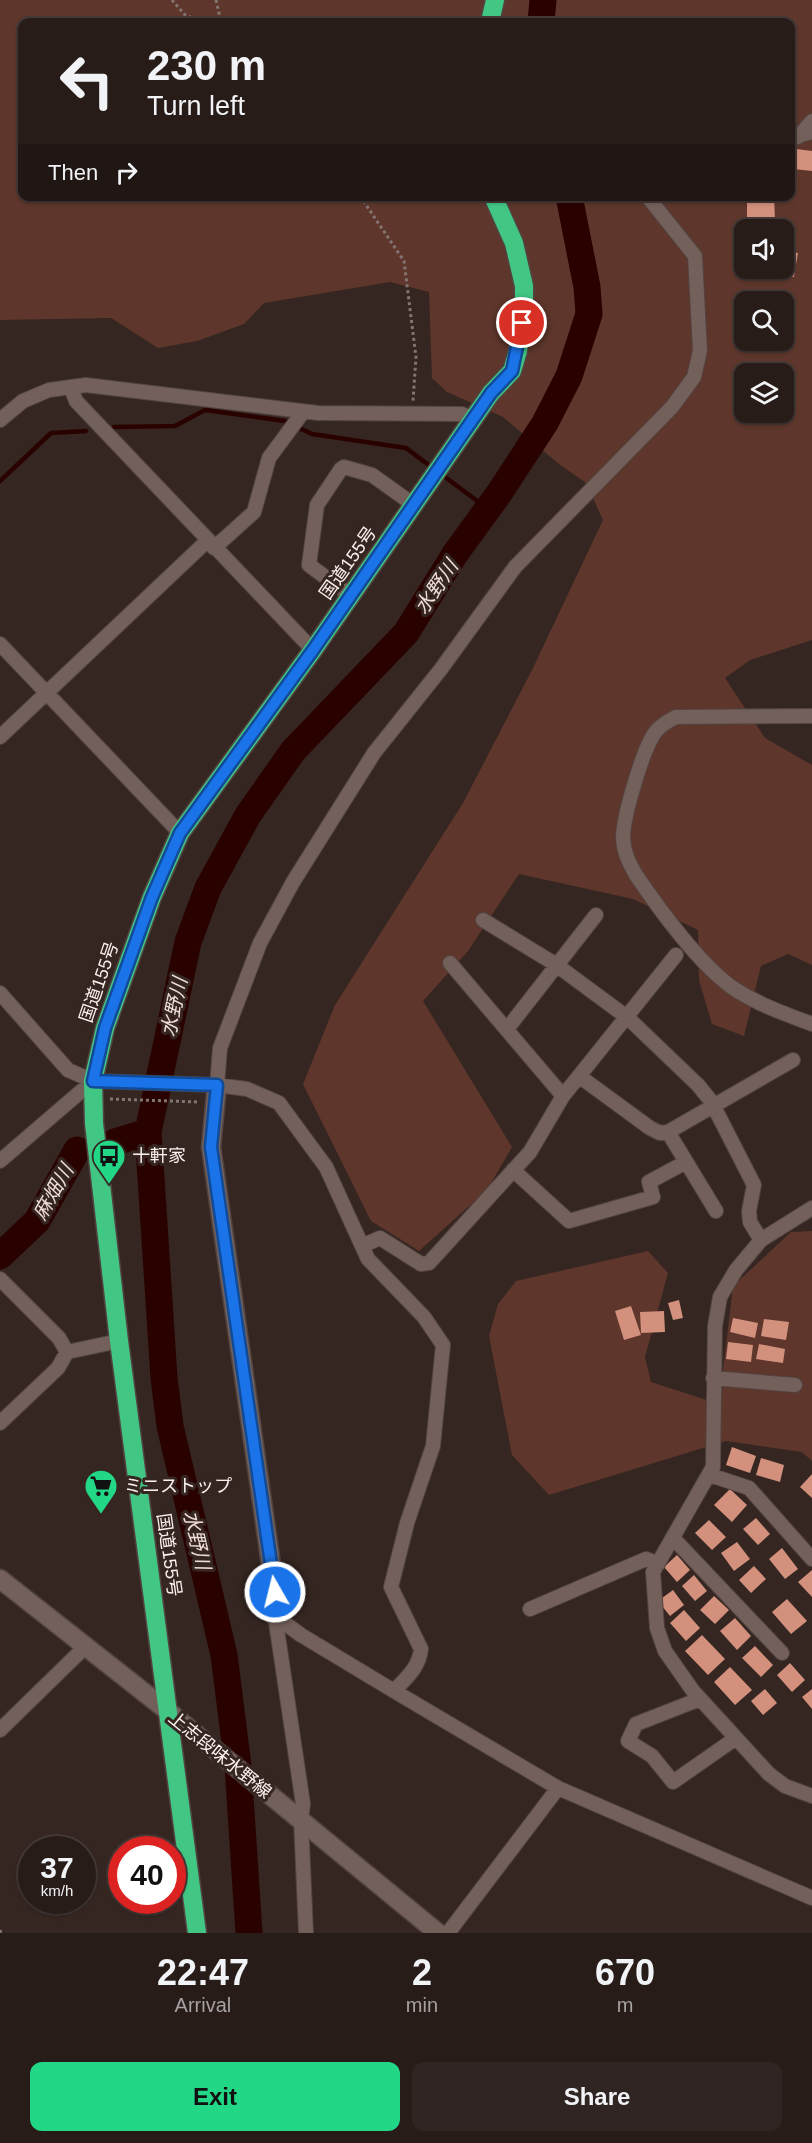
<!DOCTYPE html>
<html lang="en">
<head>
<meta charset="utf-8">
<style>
  :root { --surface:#281c19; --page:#302522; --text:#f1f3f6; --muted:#a5a1a2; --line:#443a38; --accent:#22d887 }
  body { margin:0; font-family:Arial,"Noto Sans JP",sans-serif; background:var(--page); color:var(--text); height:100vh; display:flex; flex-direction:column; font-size:22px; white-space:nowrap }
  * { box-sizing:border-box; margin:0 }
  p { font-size:20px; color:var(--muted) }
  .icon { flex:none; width:33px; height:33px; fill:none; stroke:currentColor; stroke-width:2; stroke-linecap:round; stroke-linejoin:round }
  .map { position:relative; height:1933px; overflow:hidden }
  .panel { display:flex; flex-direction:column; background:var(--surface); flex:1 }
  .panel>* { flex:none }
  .hud { position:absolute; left:18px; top:18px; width:777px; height:183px; border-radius:12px; box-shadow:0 2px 4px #0004,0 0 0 2px var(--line); background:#281c19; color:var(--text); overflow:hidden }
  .tools { position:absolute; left:734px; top:219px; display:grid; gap:12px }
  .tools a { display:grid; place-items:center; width:60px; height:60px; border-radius:12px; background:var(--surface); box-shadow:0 2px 4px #0004,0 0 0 2px var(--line); font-size:30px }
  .speed { position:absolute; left:18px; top:1836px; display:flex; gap:12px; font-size:30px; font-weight:700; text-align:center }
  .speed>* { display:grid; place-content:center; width:78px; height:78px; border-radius:50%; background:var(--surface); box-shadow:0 2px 4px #0004,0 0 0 2px var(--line); line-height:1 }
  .speed small { font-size:15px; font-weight:400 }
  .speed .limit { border:9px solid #d22; background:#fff; color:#111 }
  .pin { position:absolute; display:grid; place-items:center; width:51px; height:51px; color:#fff; margin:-26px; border:3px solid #fff; border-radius:50%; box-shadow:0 2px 6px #0007 }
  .me { position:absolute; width:66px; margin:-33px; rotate:352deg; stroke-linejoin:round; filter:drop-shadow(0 0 4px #0008) }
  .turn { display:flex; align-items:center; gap:21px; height:126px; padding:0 30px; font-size:27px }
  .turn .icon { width:78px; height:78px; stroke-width:2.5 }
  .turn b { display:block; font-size:42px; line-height:51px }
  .then { display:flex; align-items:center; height:57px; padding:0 30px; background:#0003; gap:12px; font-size:22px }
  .eta { display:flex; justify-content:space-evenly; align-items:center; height:102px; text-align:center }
  .eta b { font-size:36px; font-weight:700; line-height:42px }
  .button { display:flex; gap:12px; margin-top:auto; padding:12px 30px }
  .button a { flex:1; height:69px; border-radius:12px; background:var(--accent); color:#111; font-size:24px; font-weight:700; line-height:69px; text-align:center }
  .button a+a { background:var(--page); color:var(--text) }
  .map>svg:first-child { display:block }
  .green { fill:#5e362b; fill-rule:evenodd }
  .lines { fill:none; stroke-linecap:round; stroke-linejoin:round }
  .stream { stroke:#290200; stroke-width:4.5 }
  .river { stroke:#290200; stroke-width:27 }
  .building { fill:#d2907d }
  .street-casing { stroke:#524441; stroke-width:16 }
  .secondary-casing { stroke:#524441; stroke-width:21 }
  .highway-casing { stroke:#524441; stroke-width:21 }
  .path { stroke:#837571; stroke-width:3; stroke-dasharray:3 3; stroke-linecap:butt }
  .street { stroke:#73605b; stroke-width:14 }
  .secondary { stroke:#73605b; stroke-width:18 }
  .highway { stroke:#41c783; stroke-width:18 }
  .route-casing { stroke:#114b97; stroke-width:15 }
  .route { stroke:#1a73e8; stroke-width:10 }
  .labels { text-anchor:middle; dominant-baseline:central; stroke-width:6; stroke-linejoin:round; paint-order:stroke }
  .street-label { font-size:18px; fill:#fcf1ed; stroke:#352621 }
  .poi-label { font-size:18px; fill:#fcf1ed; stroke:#352621; text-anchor:start }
  .water-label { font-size:20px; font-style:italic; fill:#f1ddd8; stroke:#352621 }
</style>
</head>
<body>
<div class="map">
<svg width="812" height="1933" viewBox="0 0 812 1933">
  <rect width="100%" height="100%" fill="#352621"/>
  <!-- green -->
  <path class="green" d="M0 0H812V640L750 660 725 678 765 738 812 765V965L788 954 761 966 744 1036 712 1024 699 980 698 930 633 899 519 874 468 951 423 1001 512 1147 487 1190 419 1251 371 1221 303 1084 335 1005 463 803 532 670 603 520 586 483 559 464 503 417 447 392 432 378 429 292 390 282 264 303 244 324 197 341 158 348 111 318 0 320ZM22 22H790V196H22ZM744 230H783V268H744ZM744 302H783V340H744ZM744 374H783V412H744Z
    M812 1231V1461L802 1452 726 1441 549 1495 512 1455 489 1336 498 1304 516 1281 648 1251 668 1273 645 1357 651 1382 719 1404 733 1286 791 1232Z"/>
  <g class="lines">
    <!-- stream -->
    <path class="stream" d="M114 427 175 426 205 410 285 421 312 434 406 448 434 469
      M441 474 488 509
      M0 481 51 433 86 431"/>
    <!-- river -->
    <path class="river" d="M541 22 543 0
      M115 1142 148 1132
      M0 1256 37 1221 77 1150
      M249 1933 238 1766 224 1655 170 1426 164 1378 148 1132 188 942 208 888 248 815 293 751 406 633 455 554 500 492 545 423 569 376 589 314 587 287 569 196"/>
  </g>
  <!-- building -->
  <path class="building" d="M796 149 812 151V171L793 169Z
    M747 196H774L775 220H747Z
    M783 251 798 253 794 277 762 271V268H783Z
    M679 1300 683 1318 673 1320 668 1303Z
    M631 1306 641 1335 624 1340 615 1311Z
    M664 1311 665 1332 641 1333 640 1312Z
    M733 1318 758 1323 755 1338 730 1332Z
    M764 1319 789 1322 786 1340 761 1336Z
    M728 1342 753 1345 751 1362 726 1359Z
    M759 1344 785 1349 783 1363 756 1359Z
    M732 1447 756 1456 750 1473 726 1465Z
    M761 1458 784 1465 780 1482 756 1475Z
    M812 1474V1498L800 1487Z
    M730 1489 747 1505 732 1522 714 1505Z
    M756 1518 770 1534 758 1545 743 1529Z
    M709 1520 726 1537 712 1550 695 1533Z
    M737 1542 750 1559 734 1571 721 1553Z
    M782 1548 798 1569 785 1579 769 1559Z
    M677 1555 690 1570 677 1582 664 1567Z
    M754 1566 766 1579 751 1593 739 1580Z
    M812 1570V1597L798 1582Z
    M694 1575 707 1591 695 1601 682 1586Z
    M673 1590 684 1605 670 1616 658 1601Z
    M714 1596 729 1610 715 1624 700 1610Z
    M787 1599 807 1621 791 1634 772 1612Z
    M684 1610 700 1628 686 1641 670 1623Z
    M735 1618 751 1636 737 1650 720 1631Z
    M702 1635 725 1659 708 1675 685 1651Z
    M755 1646 773 1665 761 1677 742 1658Z
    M790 1663 805 1680 792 1692 777 1675Z
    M730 1667 752 1690 735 1705 714 1682Z
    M765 1689 777 1703 763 1715 751 1701Z
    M812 1689V1709L802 1697Z"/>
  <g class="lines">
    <!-- street casing -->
    <g class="street-casing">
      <path id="street" d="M798 137 812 121
        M790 138 812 132
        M71 388 76 401 313 650
        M0 420 23 401 49 390 86 385 318 413 462 414 474 420
        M214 548 254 512 269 458 303 412
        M351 596 309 565 317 505 341 469 344 467 372 475 414 505
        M0 644 180 833
        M812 716 676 717C668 721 658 727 654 734 642 752 624 815 623 836 623 851 629 863 636 875 659 909 702 968 736 990 760 1005 785 1014 812 1024
        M0 737 207 541
        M483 920 555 964 628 1018 698 1085 711 1101 754 1185 749 1211 750 1222 761 1240
        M450 963 563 1096
        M0 993 68 1070 93 1081 217 1085 247 1089 279 1103 326 1167 368 1259 424 1317 443 1345 433 1446 407 1523 391 1587 421 1649C419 1668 406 1678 394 1691
        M507 1029 596 915
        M579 1076 650 1128 660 1133 668 1132 793 1060
        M217 1085 220 1048 260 943 293 882 374 753 441 669 515 567 672 407 694 377 700 351 695 256 647 196
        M668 1132 716 1211
        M0 1161 93 1081
        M513 1170 569 1221 653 1197 649 1182 686 1162
        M812 1208 761 1240 736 1270 720 1297 715 1326 713 1467 653 1572 657 1628 665 1651 693 1691 769 1774 785 1786 812 1796
        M364 1245 380 1238 421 1264 429 1263 530 1152 563 1096 676 955
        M0 1279 59 1338 67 1352
        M713 1378 795 1385
        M0 1423 58 1368 67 1352 119 1341
        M710 1475 749 1488 812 1559
        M673 1538 782 1653
        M530 1609 646 1559 658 1564
        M275 1616 301 1635 394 1691 558 1788 812 1898
        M275 1616 303 1804 301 1820 306 1933
        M700 1699 636 1724 628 1741 652 1756 673 1782 736 1738
        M0 1730 84 1648
        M448 1933 558 1788"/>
    </g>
    <!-- secondary casing -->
    <g class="secondary-casing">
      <path id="secondary" d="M217 1085 211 1147 275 1592V1616
        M0 1579 169 1712 438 1933"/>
    </g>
    <!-- highway casing -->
    <g class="highway-casing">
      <path id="highway" d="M490 22 495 0
        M197 1933 119 1341 94 1123 93 1081 105 1028 152 897 180 833 313 650 491 393 512 371 518 351 524 303V286L514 243 493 196"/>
    </g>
    <!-- path -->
    <path class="path" d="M172 0 185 15 203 22
      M216 0 221 22
      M360 196 404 261 416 357 413 401
      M110 1099 199 1102
      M0 1930 1 1933"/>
    <!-- street -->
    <use href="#street" class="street"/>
    <!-- secondary -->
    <use href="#secondary" class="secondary"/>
    <!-- highway -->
    <use href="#highway" class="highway"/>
  </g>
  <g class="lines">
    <!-- route casing -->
    <g class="route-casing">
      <path id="route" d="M275 1592 211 1147 217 1085 93 1081 105 1028 152 897 180 833 313 650 491 393 512 371 522 323"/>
    </g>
    <!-- route -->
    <use href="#route" class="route"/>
  </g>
  <!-- icons -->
  <defs>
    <g id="bus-pin" transform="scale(1.725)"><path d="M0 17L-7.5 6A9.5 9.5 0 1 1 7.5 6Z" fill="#22d887" stroke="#352621"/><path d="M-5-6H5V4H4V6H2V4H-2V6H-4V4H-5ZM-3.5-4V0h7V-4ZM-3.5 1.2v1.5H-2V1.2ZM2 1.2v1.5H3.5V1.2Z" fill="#111"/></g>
    <g id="supermarket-pin" transform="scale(1.725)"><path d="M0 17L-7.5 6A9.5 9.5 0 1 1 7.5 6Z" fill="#22d887" stroke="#352621"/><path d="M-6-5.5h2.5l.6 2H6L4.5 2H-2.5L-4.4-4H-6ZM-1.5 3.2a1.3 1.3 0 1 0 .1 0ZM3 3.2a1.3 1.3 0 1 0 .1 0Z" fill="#111"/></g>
  </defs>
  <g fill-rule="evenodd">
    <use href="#bus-pin" x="109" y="1156"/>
    <use href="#supermarket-pin" x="101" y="1486"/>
  </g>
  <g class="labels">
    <!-- street labels -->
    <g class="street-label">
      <text transform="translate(348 563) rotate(-55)">国道155号</text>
      <text transform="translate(99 982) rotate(-71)">国道155号</text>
      <text transform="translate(169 1555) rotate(82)">国道155号</text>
      <text transform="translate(220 1755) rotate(39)">上志段味水野線</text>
    </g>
    <!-- poi labels -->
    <g class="poi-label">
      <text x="132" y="1156">十軒家</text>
      <text x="124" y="1486">ミニストップ</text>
    </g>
    <!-- water labels -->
    <g class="water-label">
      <text transform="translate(436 587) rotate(-56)">水野川</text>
      <text transform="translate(174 1007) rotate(-78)">水野川</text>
      <text transform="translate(53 1192) rotate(-60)">麻畑川</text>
      <text transform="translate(197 1540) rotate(77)">水野川</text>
    </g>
  </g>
</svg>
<div class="tools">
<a><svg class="icon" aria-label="sound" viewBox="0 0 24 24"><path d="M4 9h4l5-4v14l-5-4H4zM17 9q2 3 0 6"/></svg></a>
<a><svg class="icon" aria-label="search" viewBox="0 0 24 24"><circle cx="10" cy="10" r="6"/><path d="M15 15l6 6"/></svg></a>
<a><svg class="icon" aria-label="layers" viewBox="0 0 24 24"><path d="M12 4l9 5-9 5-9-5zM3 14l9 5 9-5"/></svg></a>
</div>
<div class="speed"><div>37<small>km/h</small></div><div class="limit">40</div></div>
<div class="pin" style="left:522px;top:323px;background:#d93025"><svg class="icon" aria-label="arrive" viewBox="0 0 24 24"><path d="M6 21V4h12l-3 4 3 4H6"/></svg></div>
<svg class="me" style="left:275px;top:1592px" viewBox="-20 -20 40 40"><circle r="17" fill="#1a73e8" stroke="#fff" stroke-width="3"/><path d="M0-11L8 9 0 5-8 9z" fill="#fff"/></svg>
<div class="hud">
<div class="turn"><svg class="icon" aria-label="left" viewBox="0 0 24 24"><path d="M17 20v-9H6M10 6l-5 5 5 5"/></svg><div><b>230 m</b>Turn left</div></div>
<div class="then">Then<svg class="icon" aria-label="right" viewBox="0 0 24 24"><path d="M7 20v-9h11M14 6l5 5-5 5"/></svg></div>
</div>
</div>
<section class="panel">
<div class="eta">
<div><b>22:47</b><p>Arrival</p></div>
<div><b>2</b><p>min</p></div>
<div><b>670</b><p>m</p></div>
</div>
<div class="button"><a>Exit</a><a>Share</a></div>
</section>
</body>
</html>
